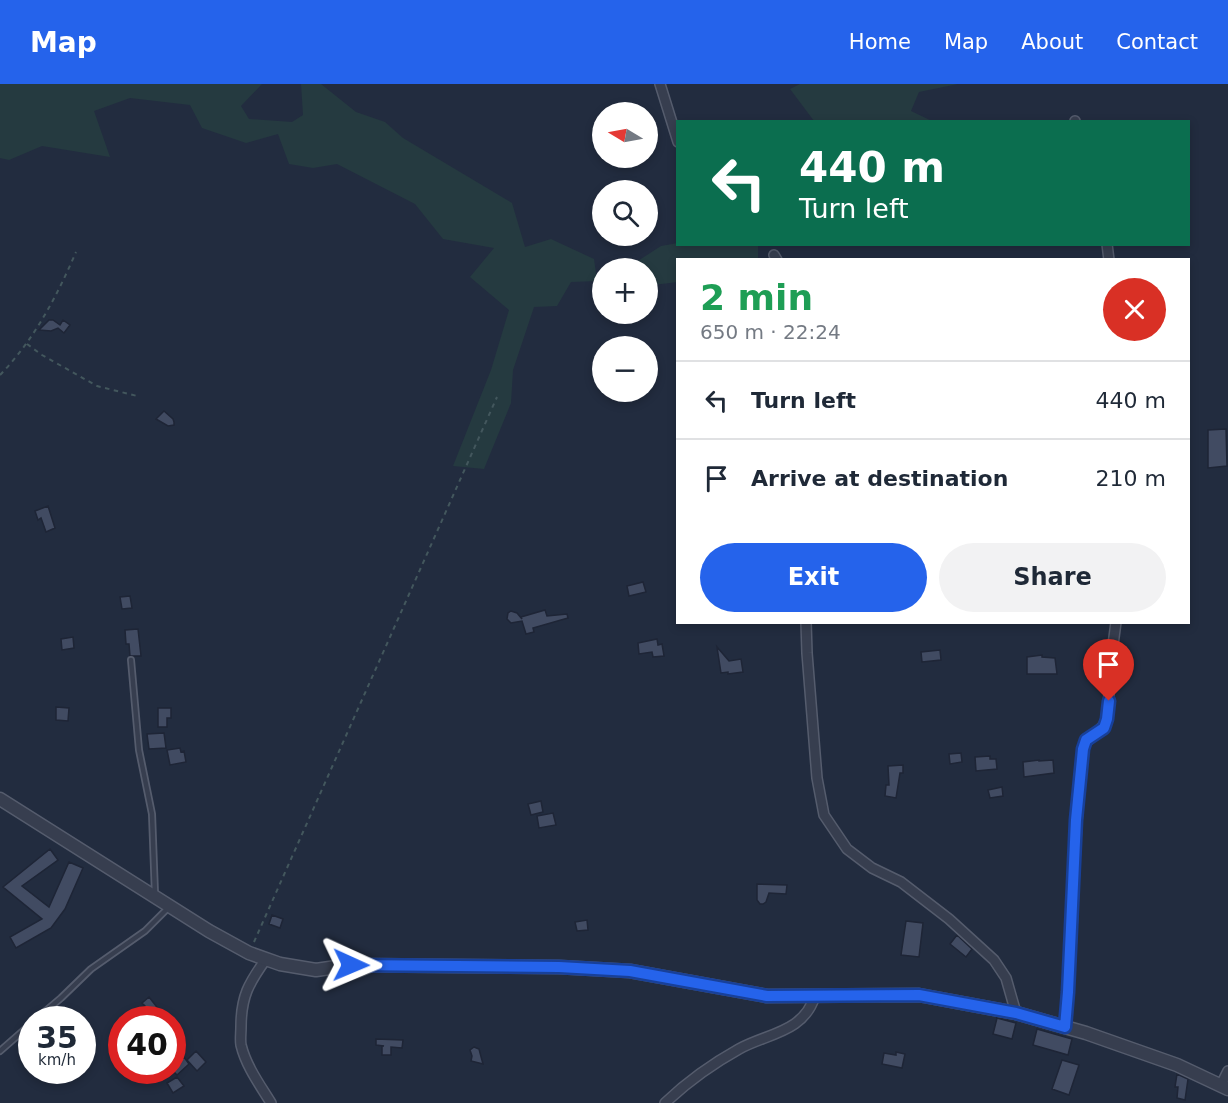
<!DOCTYPE html>
<html lang="en">
<head>
<meta charset="utf-8">
<style>
  :root { --surface:#fff; --page:#f2f2f3; --text:#1f2937; --muted:#747a83; --line:#e0e1e3; --accent:#2563eb }
  body { margin:0; font-family:"DejaVu Sans",sans-serif; background:var(--page); color:var(--text); height:100vh; display:flex; flex-direction:column; font-size:22px; white-space:nowrap }
  * { box-sizing:border-box; margin:0 }
  p { font-size:20px; color:var(--muted) }
  .icon { flex:none; width:33px; height:33px; fill:none; stroke:currentColor; stroke-width:2; stroke-linecap:round; stroke-linejoin:round }
  .map { position:relative; flex:1; overflow:hidden }
  .sheet { position:absolute; left:676px; top:174px; width:514px; height:366px; display:flex; flex-direction:column; background:var(--surface); border-radius:0px; box-shadow:0 3px 9px #0003 }
  .sheet>* { flex:none }
  .banner { position:absolute; left:676px; top:36px; width:514px; height:126px; border-radius:0px; box-shadow:0 3px 9px #0003; background:#0b6e4f; color:#fff; overflow:hidden }
  .needle { width:39px; rotate:280deg }
  .controls { position:absolute; left:592px; top:18px; display:grid; gap:12px }
  .controls a { display:grid; place-items:center; width:66px; height:66px; border-radius:50%; background:var(--surface); box-shadow:0 3px 9px #0003; font-size:30px }
  .speed { position:absolute; left:18px; top:922px; display:flex; gap:12px; font-size:30px; font-weight:700; text-align:center }
  .speed>* { display:grid; place-content:center; width:78px; height:78px; border-radius:50%; background:var(--surface); box-shadow:0 3px 9px #0003; line-height:1 }
  .speed small { font-size:15px; font-weight:400 }
  .speed .limit { border:9px solid #d22; background:#fff; color:#111 }
  .pin { position:absolute; display:grid; place-items:center; width:51px; height:51px; color:#fff; margin:-62px -26px; border-radius:50% 50% 50% 0; rotate:-45deg; box-shadow:0 0 6px #0007 }
  .pin .icon { rotate:45deg }
  .me { position:absolute; width:66px; margin:-33px; rotate:91deg; stroke-linejoin:round; filter:drop-shadow(0 0 4px #0008) }
  .turn { display:flex; align-items:center; gap:21px; height:126px; padding:0 24px; font-size:27px }
  .turn .icon { width:78px; height:78px; stroke-width:2.5 }
  .turn b { display:block; font-size:42px; line-height:51px }
  .round { display:grid; place-items:center; flex:none; width:63px; height:63px; border-radius:32px; background:var(--page) }
  .summary { display:flex; align-items:center; justify-content:space-between; height:102px; padding:0 24px }
  h1 { font-size:36px; font-weight:700; line-height:45px; color:#1e9e55 }
  .action { display:flex; gap:12px; margin-top:auto; padding:12px 24px }
  .action a { flex:1; height:69px; border-radius:36px; background:var(--accent); color:#fff; font-size:24px; font-weight:700; line-height:69px; text-align:center }
  .action a+a { background:var(--page); color:var(--text) }
  ul { padding:0; list-style:none }
  li { display:flex; align-items:center; gap:18px; height:78px; padding:0 24px; border-top:2px solid var(--line) }
  li div { flex:1 }
  li b { display:block; font-size:22px }
  li em { font-style:normal }
  header { display:flex; align-items:center; gap:36px; box-sizing:border-box; height:84px; padding:0 30px; background:var(--accent); color:#fff }
  header strong { font-size:28px }
  nav { display:flex; gap:33px; margin-inline-start:auto; font-size:21px }
  .map>svg:first-child { display:block }
  .green { fill:#253a40 }
  .building { fill:#414b62; stroke:#1e2536; stroke-width:1.5 }
  .lines { fill:none; stroke-linecap:round; stroke-linejoin:round }
  .service-casing { stroke:#555c6d; stroke-width:8 }
  .minor-casing { stroke:#555c6d; stroke-width:12 }
  .tertiary-casing { stroke:#555c6d; stroke-width:15 }
  .path { stroke:#43575d; stroke-width:2; stroke-dasharray:4.5 4.5; stroke-linecap:butt }
  .service { stroke:#373e4f; stroke-width:4.5 }
  .minor { stroke:#373e4f; stroke-width:9 }
  .tertiary { stroke:#373e4f; stroke-width:12 }
  .route-casing { stroke:#184099; stroke-width:15 }
  .route { stroke:#2563eb; stroke-width:10 }
</style>
</head>
<body>
<header>
<strong>Map</strong>
<nav><a>Home</a><a>Map</a><a>About</a><a>Contact</a></nav>
</header>
<div class="map">
<svg width="1228" height="1019" viewBox="0 0 1228 1019">
  <rect width="100%" height="100%" fill="#222c3f"/>
  <!-- green -->
  <path class="green" d="M0 0H262L241 22 249 35 292 38 303 31 301 0H321L356 28 385 38 403 54 512 119 525 163 551 155 594 175 597 197 571 198 557 222 534 223 513 286 511 319 484 385 453 382 491 286 509 226 470 193 494 164 443 155 415 120 337 80 313 84 289 80 278 50 246 59 202 44 190 21 130 14 94 27 110 73 42 62 9 76 0 74Z
    M800 0H958L919 8 911 27 934 38 814 37 790 5Z
    M678 159V160L758 161V174L755 176H678V198L653 201 648 197V184H633L630 182 661 162Z"/>
  <!-- building -->
  <path class="building" d="M49 236H53L60 241 63 236 70 241 64 249 58 244 51 247 39 246Z
    M164 327 173 335 174 338V341L168 342 156 335Z
    M1226 345 1227 382 1208 384V346Z
    M48 422 55 444 46 448 41 434 38 436 35 427Z
    M643 498 646 508 629 512 627 502Z
    M130 512 132 524 122 525 120 513Z
    M545 526 547 532 567 530 568 534 533 544 534 548 526 550 522 537 511 539 507 535 508 529 511 527 517 529 522 535 521 533Z
    M138 545 141 572H130L129 560H126L125 546Z
    M73 553 74 564 62 566 61 555Z
    M657 555 658 561 662 560 664 572 653 573 652 568 639 570 638 559Z
    M717 563 729 577 741 575 743 588 728 590V588L721 589Z
    M940 566 941 576 922 578 921 568Z
    M1042 571V573L1055 574 1057 590H1027V573Z
    M56 623 69 624 68 637 56 636Z
    M158 624H171V634H167V643H158Z
    M164 649 166 664 149 665 147 650Z
    M180 664 181 668 184 667 186 678 170 681 167 666Z
    M961 669 962 678 950 680 949 670Z
    M990 672V675H996L997 685 976 687 975 673Z
    M1039 676V677L1053 676 1054 689 1024 693 1023 678Z
    M903 681V689H900L896 714 885 712 886 701H889L888 682Z
    M1002 703 1003 712 990 714 988 706Z
    M541 717 543 728 531 731 528 720Z
    M553 729 556 741 539 744 537 732Z
    M50 765 58 776 22 802 49 823 69 778 83 784 65 825 51 844 16 864 10 853 42 835 3 803Z
    M757 800 787 801 786 810 769 809 766 818 763 820H760L757 816Z
    M272 831 283 835 280 844 269 840Z
    M587 836 588 846 577 847 575 838Z
    M906 837 923 839 919 873 901 871Z
    M957 851 972 865 966 873 950 860Z
    M149 913 160 927 159 929 164 936H150L142 925 145 922 142 919Z
    M997 934 1016 939 1012 955 993 950Z
    M1037 945 1072 955 1068 971 1033 961Z
    M376 955 403 956 402 964 391 963V971H382V962H384L376 961Z
    M474 963 479 965 483 980 471 977 472 972 470 966Z
    M196 967 206 978 197 987 187 976Z
    M896 968 905 970 902 984 882 980 884 969 896 971Z
    M184 973 189 980 177 991 172 986V982Z
    M1062 976 1079 981 1069 1011 1052 1005Z
    M1177 990 1188 995 1185 1016 1177 1014 1178 1003H1175Z
    M177 993 184 1002 173 1009 167 999Z"/>
  <g class="lines">
    <!-- service casing -->
    <g class="service-casing">
      <path id="service" d="M131 576 139 666 152 730 155 810
        M35 936 61 914 91 885 145 847 168 824
        M0 967 32 939"/>
    </g>
    <!-- minor casing -->
    <g class="minor-casing">
      <path id="minor" d="M660 0 678 58
        M1075 37V38
        M1107 160 1109 176
        M774 171 777 176
        M806 538 807 569 817 694 824 731 847 765 872 784 901 798 949 835 994 876 1006 894 1016 929
        M266 875C249 899 241 912 241 943 241 949 240 956 241 961 246 982 260 1001 271 1019
        M1065 943C1075 850 1072 757 1083 665 1088 650 1101 650 1107 635L1113 561 1116 538
        M1221 1001 1228 987
        M665 1019C687 998 712 980 739 965 768 949 803 949 815 912"/>
    </g>
    <!-- tertiary casing -->
    <g class="tertiary-casing">
      <path id="tertiary" d="M0 715 209 847 249 869 280 880 316 886 350 881 559 883 630 887 767 912 919 911 1016 929 1086 949 1177 981 1228 1005"/>
    </g>
    <!-- path -->
    <path class="path" d="M27 260 42 271 97 302 137 312
      M0 291C34 256 57 212 76 168
      M254 858 497 313"/>
    <!-- service -->
    <use href="#service" class="service"/>
    <!-- minor -->
    <use href="#minor" class="minor"/>
    <!-- tertiary -->
    <use href="#tertiary" class="tertiary"/>
  </g>
  <g class="lines">
    <!-- route casing -->
    <g class="route-casing">
      <path id="route" d="M351 881 559 883 630 887 767 912 919 911 1016 929 1065 943 1068 908 1076 736 1083 665 1086 656 1104 644 1107 635 1109 617"/>
    </g>
    <!-- route -->
    <use href="#route" class="route"/>
  </g>
</svg>
<div class="controls">
<a><svg class="needle" viewBox="-14 -14 28 28"><path d="M0-13l5 13h-10z" fill="#e53935"/><path d="M0 13l5-13h-10z" fill="#747a83"/></svg></a>
<a><svg class="icon" aria-label="search" viewBox="0 0 24 24"><circle cx="10" cy="10" r="6"/><path d="M15 15l6 6"/></svg></a>
<a>+</a>
<a>−</a>
</div>
<div class="speed"><div>35<small>km/h</small></div><div class="limit">40</div></div>
<div class="pin" style="left:1109px;top:617px;background:#d93025"><svg class="icon" aria-label="arrive" viewBox="0 0 24 24"><path d="M6 21V4h12l-3 4 3 4H6"/></svg></div>
<svg class="me" style="left:351px;top:881px" viewBox="-20 -20 40 40"><path d="M0-17L14 15 0 8-14 15z" fill="#2563eb" stroke="#fff" stroke-width="4"/></svg>
<div class="banner">
<div class="turn"><svg class="icon" aria-label="left" viewBox="0 0 24 24"><path d="M17 20v-9H6M10 6l-5 5 5 5"/></svg><div><b>440 m</b>Turn left</div></div>
</div>
<section class="sheet">
<div class="summary"><div><h1>2 min</h1><p>650 m · 22:24</p></div><a class="round" style="background:#d93025;color:#fff"><svg class="icon" aria-label="close" viewBox="0 0 24 24"><path d="M6 6l12 12M18 6L6 18"/></svg></a></div>
<ul>
<li><svg class="icon" aria-label="left" viewBox="0 0 24 24"><path d="M17 20v-9H6M10 6l-5 5 5 5"/></svg><div><b>Turn left</b></div><em>440 m</em></li>
<li><svg class="icon" aria-label="arrive" viewBox="0 0 24 24"><path d="M6 21V4h12l-3 4 3 4H6"/></svg><div><b>Arrive at destination</b></div><em>210 m</em></li>
</ul>
<div class="action"><a>Exit</a><a>Share</a></div>
</section>
</div>
</body>
</html>
